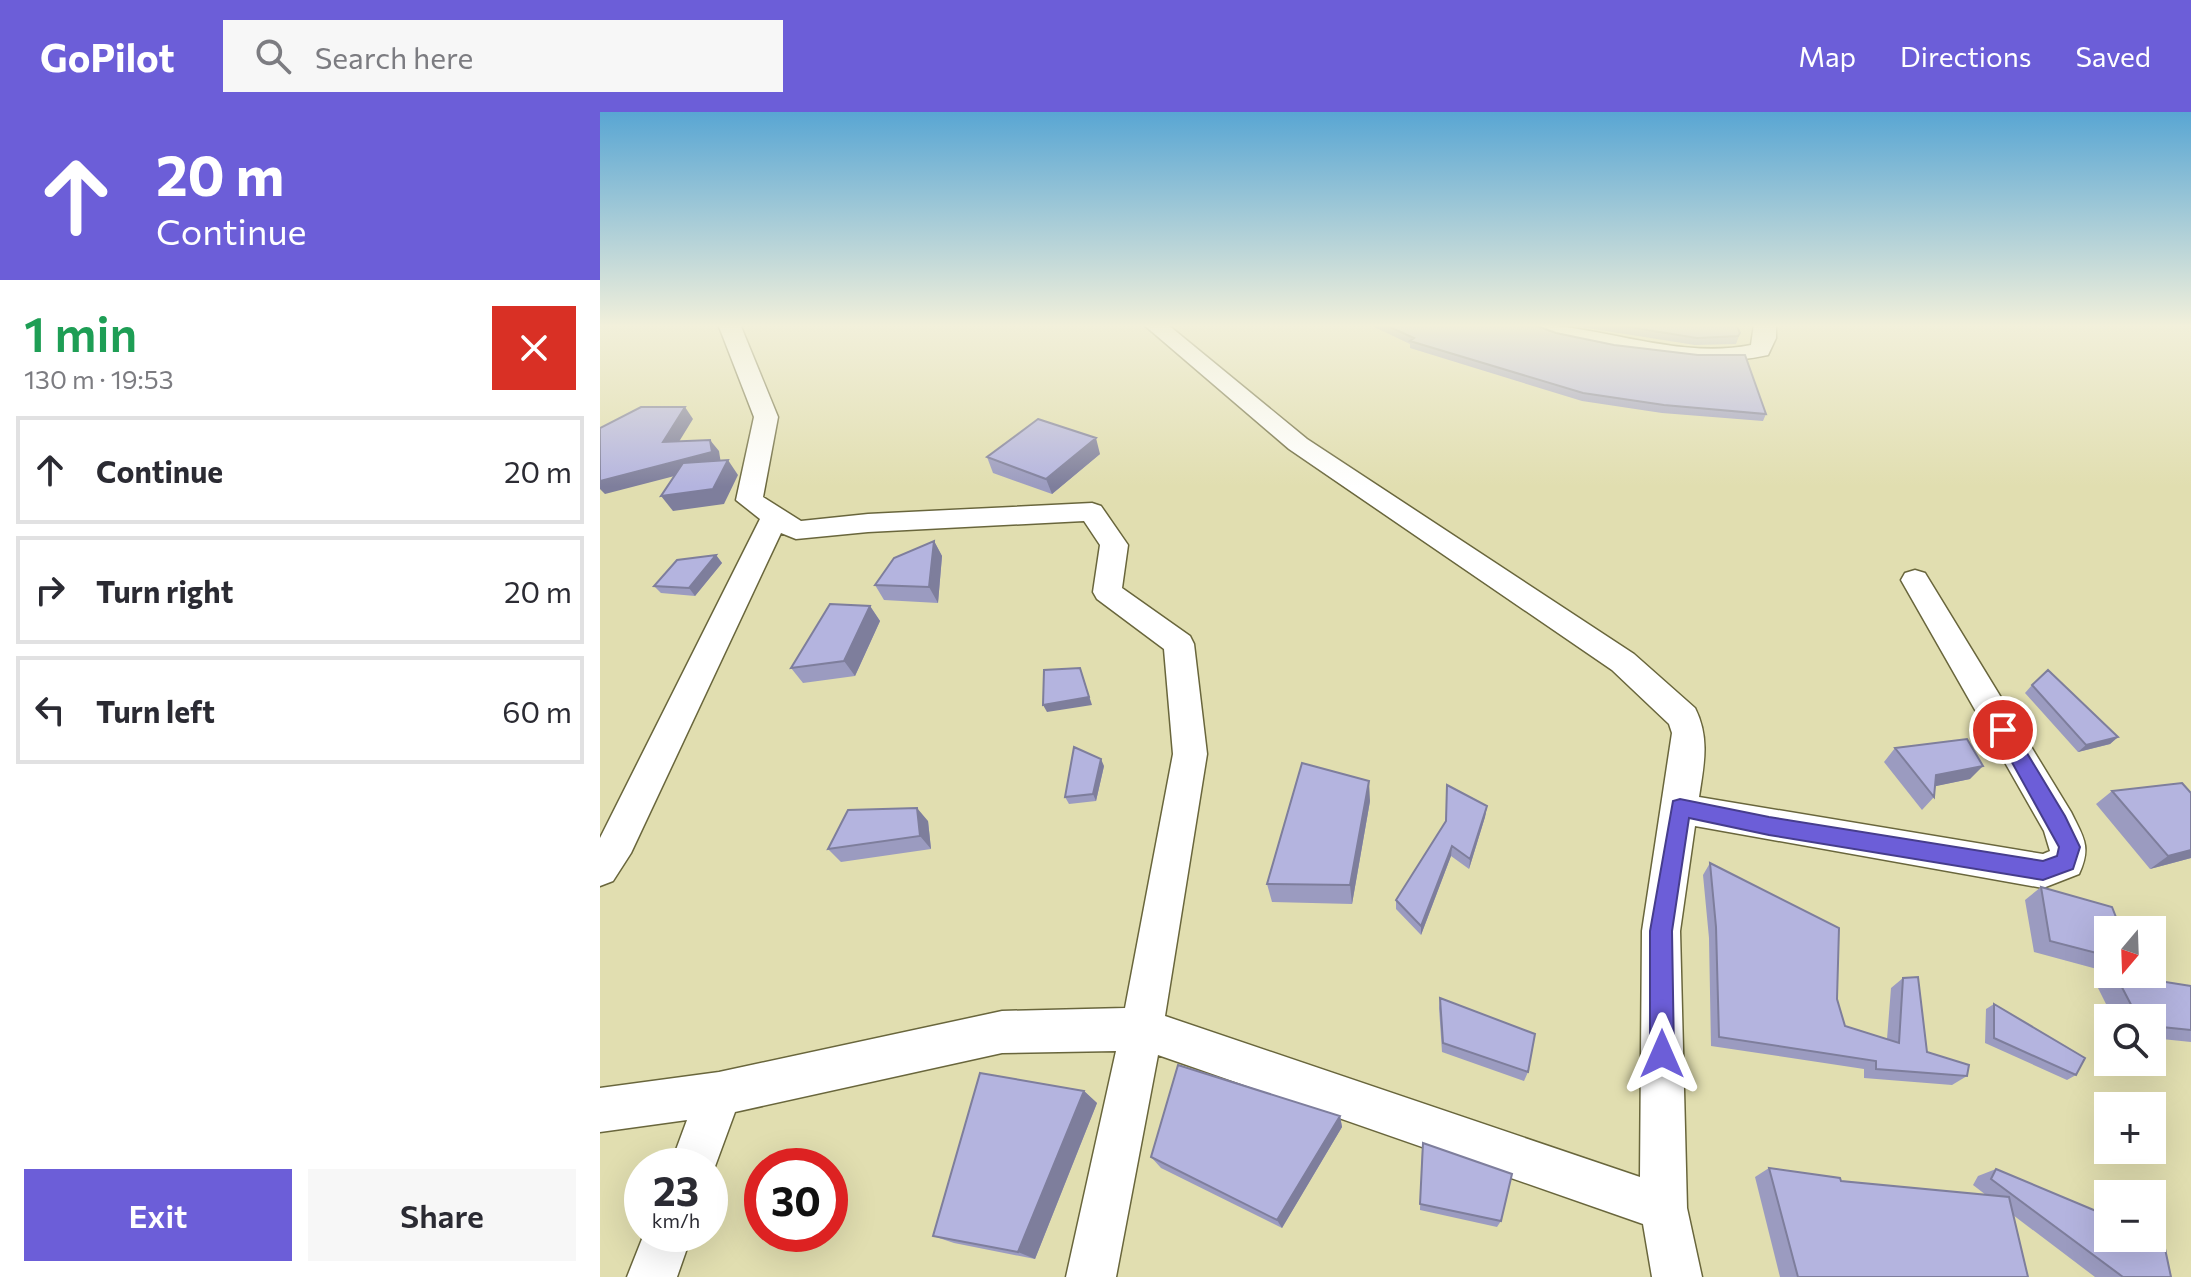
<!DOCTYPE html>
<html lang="en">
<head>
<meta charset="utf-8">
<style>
  :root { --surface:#fff; --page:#f7f7f7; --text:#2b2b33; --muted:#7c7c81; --line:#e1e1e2; --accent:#6c5ed8 }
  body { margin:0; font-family:Commissioner,sans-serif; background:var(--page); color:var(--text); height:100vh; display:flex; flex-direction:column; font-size:30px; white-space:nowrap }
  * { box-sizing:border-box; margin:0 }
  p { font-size:26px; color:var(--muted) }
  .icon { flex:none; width:44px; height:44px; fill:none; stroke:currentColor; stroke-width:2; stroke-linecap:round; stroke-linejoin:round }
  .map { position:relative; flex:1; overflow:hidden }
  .panel { display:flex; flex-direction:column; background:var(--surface); width:600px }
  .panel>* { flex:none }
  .hud { background:#6c5ed8; color:#fff; overflow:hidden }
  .needle { width:52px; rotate:199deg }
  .tools { position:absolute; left:1494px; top:804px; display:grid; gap:16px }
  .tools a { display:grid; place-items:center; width:72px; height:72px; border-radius:0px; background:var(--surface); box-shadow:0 8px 32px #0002; font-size:40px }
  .speed { position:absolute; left:24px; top:1036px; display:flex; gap:16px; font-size:40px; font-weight:700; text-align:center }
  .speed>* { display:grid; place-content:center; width:104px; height:104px; border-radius:50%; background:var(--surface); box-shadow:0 8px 32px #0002; line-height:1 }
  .speed small { font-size:20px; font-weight:400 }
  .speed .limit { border:12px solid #d22; background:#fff; color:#111 }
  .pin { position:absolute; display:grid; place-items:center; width:68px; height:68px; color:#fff; margin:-34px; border:4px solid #fff; border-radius:50%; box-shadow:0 2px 8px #0007 }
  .me { position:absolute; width:88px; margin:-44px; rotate:0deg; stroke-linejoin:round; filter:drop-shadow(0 0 6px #0008) }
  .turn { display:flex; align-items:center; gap:28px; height:168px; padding:0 24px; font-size:36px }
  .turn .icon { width:104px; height:104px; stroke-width:2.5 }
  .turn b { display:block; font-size:56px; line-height:68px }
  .round { display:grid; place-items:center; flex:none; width:84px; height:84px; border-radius:0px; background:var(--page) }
  .headline { display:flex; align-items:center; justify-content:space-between; height:136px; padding:0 24px }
  h1 { font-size:48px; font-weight:600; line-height:60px; color:#1e9e55 }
  .cta { display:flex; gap:16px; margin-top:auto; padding:16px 24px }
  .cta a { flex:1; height:92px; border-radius:0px; background:var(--accent); color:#fff; font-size:32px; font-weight:600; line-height:92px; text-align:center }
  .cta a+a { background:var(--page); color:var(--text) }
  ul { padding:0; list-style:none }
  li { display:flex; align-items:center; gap:24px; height:108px; margin:0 16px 12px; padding:0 8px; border:4px solid var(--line); border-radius:0px }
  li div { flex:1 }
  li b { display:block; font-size:30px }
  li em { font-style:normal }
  header { display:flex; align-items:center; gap:48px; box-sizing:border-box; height:112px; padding:0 40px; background:var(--accent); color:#fff }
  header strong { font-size:38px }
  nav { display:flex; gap:44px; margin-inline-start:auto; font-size:28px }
  .search { width:560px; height:72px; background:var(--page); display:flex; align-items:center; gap:20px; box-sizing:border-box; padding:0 28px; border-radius:0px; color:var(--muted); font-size:30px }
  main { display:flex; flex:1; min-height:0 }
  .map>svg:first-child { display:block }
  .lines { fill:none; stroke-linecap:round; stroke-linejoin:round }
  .street-casing { stroke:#69663c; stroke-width:3 }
  .street { fill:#fff; fill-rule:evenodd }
  .wall { fill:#9b9bc0 }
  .shaded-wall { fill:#7e7e9c }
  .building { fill:#b4b4df; stroke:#7e7e9c; stroke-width:2 }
  .route { fill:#6c5ed8; stroke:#463d8c; stroke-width:2 }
</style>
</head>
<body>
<header>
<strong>GoPilot</strong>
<div class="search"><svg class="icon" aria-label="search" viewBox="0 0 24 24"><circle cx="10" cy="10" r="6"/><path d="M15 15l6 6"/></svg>Search here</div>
<nav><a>Map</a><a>Directions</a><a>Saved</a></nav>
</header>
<main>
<section class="panel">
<div class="hud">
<div class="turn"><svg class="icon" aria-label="ahead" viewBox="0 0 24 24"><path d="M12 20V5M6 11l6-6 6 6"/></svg><div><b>20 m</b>Continue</div></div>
</div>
<div class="headline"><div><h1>1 min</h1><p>130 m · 19:53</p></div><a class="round" style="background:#d93025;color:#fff"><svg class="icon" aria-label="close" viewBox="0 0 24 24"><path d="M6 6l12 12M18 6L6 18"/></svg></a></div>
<ul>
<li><svg class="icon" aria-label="ahead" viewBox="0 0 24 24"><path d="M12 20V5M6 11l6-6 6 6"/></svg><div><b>Continue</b></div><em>20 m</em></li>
<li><svg class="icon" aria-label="right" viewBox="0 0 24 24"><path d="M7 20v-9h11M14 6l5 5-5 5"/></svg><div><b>Turn right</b></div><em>20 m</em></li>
<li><svg class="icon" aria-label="left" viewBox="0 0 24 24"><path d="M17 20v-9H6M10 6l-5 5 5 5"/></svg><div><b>Turn left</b></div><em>60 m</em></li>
</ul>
<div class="cta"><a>Exit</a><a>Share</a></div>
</section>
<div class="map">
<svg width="1591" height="1165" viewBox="0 0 1591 1165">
  <rect width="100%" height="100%" fill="#e1deb0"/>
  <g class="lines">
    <!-- street casing -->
    <g class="street-casing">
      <path id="street" d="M118 212H140L178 305 163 385 201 409 268 402 492 391 501 394 528 433 522 476 590 524 594 532 607 642 565 904 1040 1065 1042 819 1072 621 1069 612 1012 558 689 337 543 212H567L707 327 1034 542 1095 596C1110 626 1104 652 1099 685L1443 742 1450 739 1444 719 1301 468 1305 461 1315 458 1325 461 1471 700C1483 725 1492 734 1479 762L1443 776 1095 714 1080 819 1087 1096 1102 1165H1052L1043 1112 558 943 516 1165H466L516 939 402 941 135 1000 110 1068V1054H70L87 1008 0 1020V976L119 960 402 899 525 896 573 642 564 537 497 487 493 480 500 433 484 409 268 420 196 427 181 421 31 741 13 769 0 774V726L160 407 136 388 154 305Z
        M924 212C999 212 1076 248 1151 233L1154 212H1176V226L1168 243C1149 247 1131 249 1112 249 1082 248 940 231 924 212Z
        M44 1122H92L77 1165H27Z"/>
    </g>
    <!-- street -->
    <use href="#street" class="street"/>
  </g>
  <!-- wall -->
  <path class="wall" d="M768 212H932L1166 302 1163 309 1062 301 982 289 810 236V232Z
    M962 212H1136L1140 221 1136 232 1095 233Z
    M500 342 452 382 393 361 387 345Z
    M334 429 342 444 338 491 284 488 275 473Z
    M116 443 122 451 95 484 61 481 54 474Z
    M270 494 280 509 255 564 203 571 191 556Z
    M1432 573 1518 625 1510 632 1478 640 1425 581Z
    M1295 636 1370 667 1335 674 1334 685 1322 698 1284 650Z
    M504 654 496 689 469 692 465 685Z
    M847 673 887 694 885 705 869 757 851 744 821 823 796 797V788L846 710Z
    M1512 679 1591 681V746L1550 757 1496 692Z
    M770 689 752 792 672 790 667 772Z
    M328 709 331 737 241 750 228 737Z
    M1110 751 1237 887 1245 914 1287 927 1291 876 1303 866 1327 940 1367 964 1352 973 1264 966V957L1111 934 1109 826 1103 763Z
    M1441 775 1508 818V860L1434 840 1425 788Z
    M1513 862H1520L1591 874V930L1552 926V906H1513L1496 872Z
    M840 886 928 960 924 969 842 940 839 896Z
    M1394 892 1476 963 1467 968 1385 931 1386 897Z
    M484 979 497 991 435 1147 354 1131 333 1124Z
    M740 1004 742 1015 682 1116 561 1056 551 1045Z
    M822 1038 901 1109 897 1115 820 1098Z
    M1169 1056 1241 1069 1386 1083 1373 1073 1378 1064 1396 1057 1571 1165H1495L1413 1103 1428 1165H1180L1155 1065Z"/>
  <!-- shaded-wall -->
  <path class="shaded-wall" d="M85 295 93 307 72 341 63 330Z
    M496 326 500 342 452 382 446 367Z
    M110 328 119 339 121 352 5 382 0 377V369Z
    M128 348 138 363 124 392 73 399 61 384Z
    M334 429 342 444 338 491 329 475Z
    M116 443 122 451 95 484 89 476Z
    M270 494 280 509 255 564 244 549Z
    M480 556 492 593 447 600 443 593Z
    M1518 625 1510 632 1478 640 1486 633Z
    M501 647 504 654 496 689 493 682Z
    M1383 654 1370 667 1327 676 1336 663Z
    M769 669 770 689 752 792 750 773Z
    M887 694 885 705 869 757 870 747Z
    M317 696 328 709 331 737 320 724Z
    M852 734 851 744 821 823V814Z
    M1591 738V746L1550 757 1568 744Z
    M484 979 497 991 435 1147 418 1140Z
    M740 1004 742 1015 682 1116 677 1108Z"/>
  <!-- building -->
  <path class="building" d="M783 212H932L956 221 1014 233 1098 243H1145L1166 302 1064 293 983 281 810 229 814 226Z
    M1010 212H1136L1140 221 1138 224 1097 226Z
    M41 295H85L63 330 110 328 112 340 0 369V316Z
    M438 307 496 326 446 367 387 345Z
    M128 348 113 377 61 384 83 351Z
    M334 429 329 475 275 473 294 446Z
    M116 443 89 476 54 474 77 448Z
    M230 492 270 494 244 549 191 556Z
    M480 556 489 585 443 593 444 558Z
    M1448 558 1518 625 1486 633 1432 573Z
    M1367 627 1383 654 1336 663 1334 685 1295 636Z
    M474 635 501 647 493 682 465 685Z
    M702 651 769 669 750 773 667 772Z
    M1582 671 1591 681V738L1568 744 1512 679Z
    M847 673 887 694 870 747 852 734 821 814 796 788 846 709Z
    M317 696 320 724 228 737 248 698Z
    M1110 751 1239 816 1237 887 1245 914 1299 931 1303 866 1318 865 1327 940 1369 953 1367 964 1276 957V949L1119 925 1116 815Z
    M1441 775 1512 795 1521 818H1508V844L1450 829Z
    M1515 862 1591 874V918L1552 914V906H1538Z
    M840 886 935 922 928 960 843 931Z
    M1394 892 1485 946 1476 963 1394 926Z
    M578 953 740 1004 677 1108 551 1045Z
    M380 961 484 979 418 1140 333 1124Z
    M823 1031 912 1062 901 1109 820 1092Z
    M1169 1056 1240 1066 1241 1069 1409 1085 1428 1165H1198Z
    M1396 1057 1508 1104V1126H1552V1122L1563 1127 1571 1165H1523L1391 1067Z"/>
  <!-- sky -->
  <linearGradient id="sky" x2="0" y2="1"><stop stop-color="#59a6d3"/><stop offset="0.57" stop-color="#f2f0db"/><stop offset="1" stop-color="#f2f0db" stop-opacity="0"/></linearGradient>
  <rect width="1591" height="375" fill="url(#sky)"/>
  <!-- route -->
  <path class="route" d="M1403 611 1410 613 1465 704 1480 735 1473 757 1443 768 1169 723 1089 706 1072 819 1074 942 1070 951 1062 955 1053 951 1050 942V819L1073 689 1080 687 1169 705 1443 749 1457 744 1459 735 1394 618 1397 613Z"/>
</svg>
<div class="tools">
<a><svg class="needle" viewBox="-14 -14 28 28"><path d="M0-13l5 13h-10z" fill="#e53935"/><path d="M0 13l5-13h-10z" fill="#7c7c81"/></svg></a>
<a><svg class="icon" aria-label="search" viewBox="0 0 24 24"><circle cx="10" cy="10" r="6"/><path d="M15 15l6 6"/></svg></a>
<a>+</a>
<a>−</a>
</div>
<div class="speed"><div>23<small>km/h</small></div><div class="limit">30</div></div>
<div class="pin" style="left:1403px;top:618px;background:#d93025"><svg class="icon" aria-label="arrive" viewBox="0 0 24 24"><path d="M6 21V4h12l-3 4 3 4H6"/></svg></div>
<svg class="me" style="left:1062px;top:942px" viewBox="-20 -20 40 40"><path d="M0-17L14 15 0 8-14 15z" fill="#6c5ed8" stroke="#fff" stroke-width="4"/></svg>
</div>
</main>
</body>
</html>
